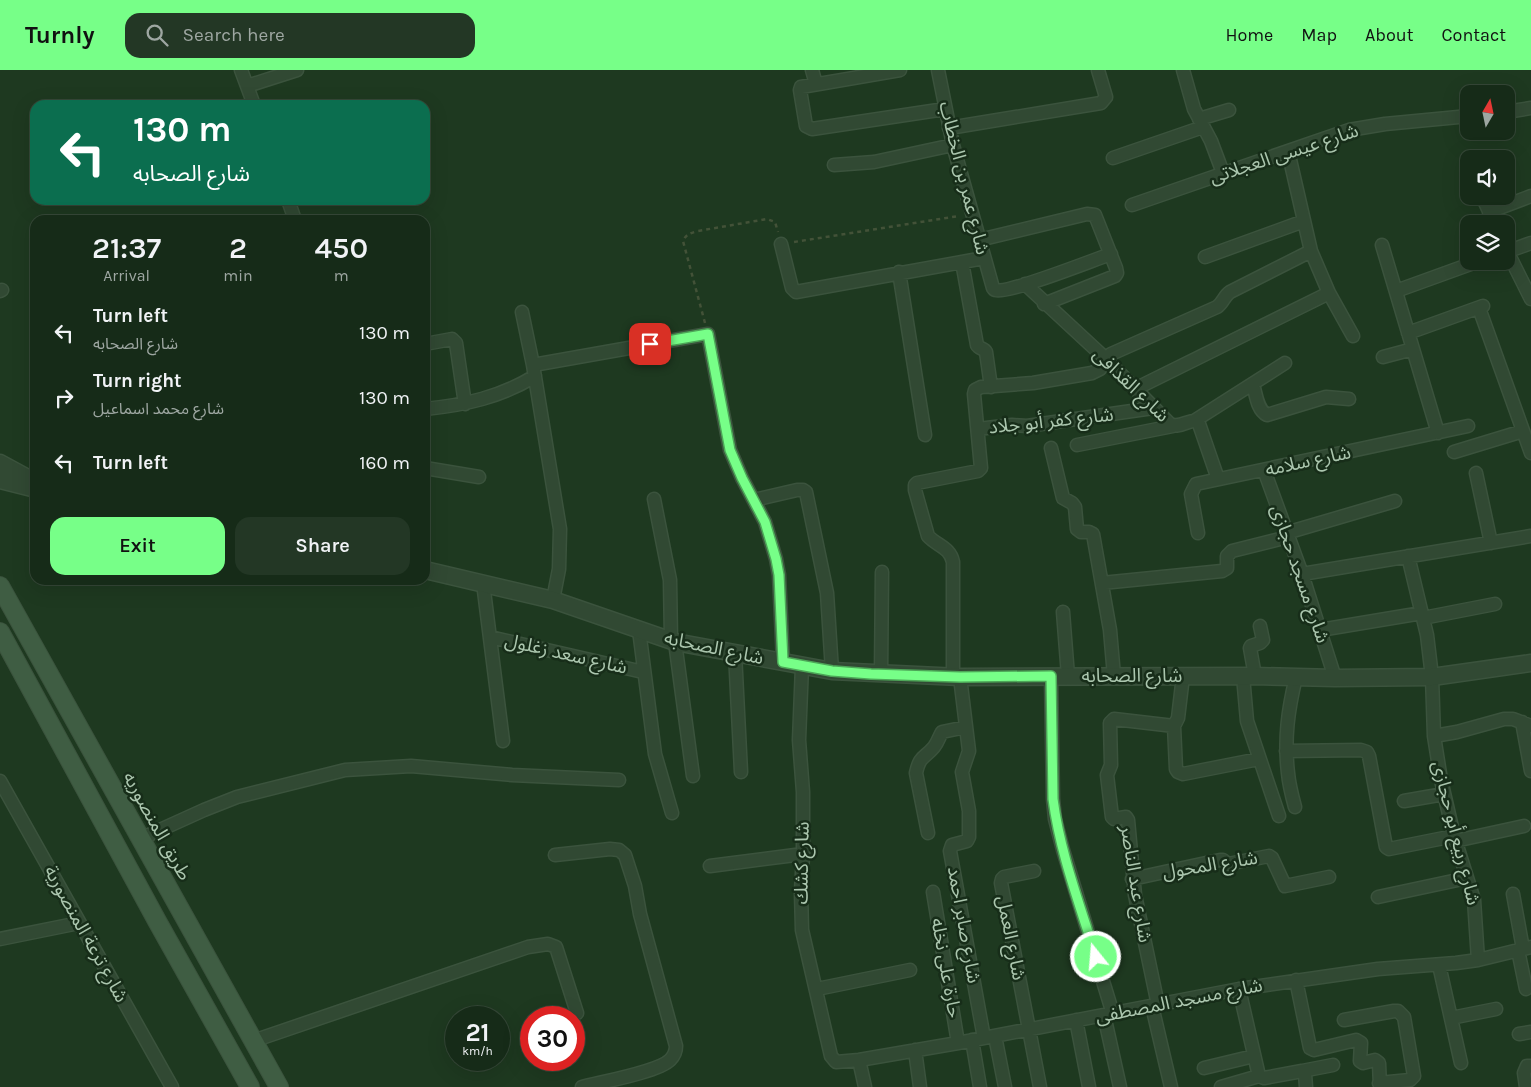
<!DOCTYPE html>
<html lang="en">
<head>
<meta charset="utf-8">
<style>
  :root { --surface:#162b18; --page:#233725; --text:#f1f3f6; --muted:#9ea7a2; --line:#354737; --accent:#7f8 }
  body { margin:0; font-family:Karla,"Noto Sans Arabic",sans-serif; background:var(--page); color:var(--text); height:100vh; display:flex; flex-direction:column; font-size:19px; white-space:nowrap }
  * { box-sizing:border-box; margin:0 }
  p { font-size:16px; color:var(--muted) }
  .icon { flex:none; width:28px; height:28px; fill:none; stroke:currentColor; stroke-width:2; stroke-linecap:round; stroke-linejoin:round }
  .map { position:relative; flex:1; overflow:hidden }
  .sheet { position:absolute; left:30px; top:145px; width:400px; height:370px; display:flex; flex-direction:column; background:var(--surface); border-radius:15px; box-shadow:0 5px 20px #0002,0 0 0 1px var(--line) }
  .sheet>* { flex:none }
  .top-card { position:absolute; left:30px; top:30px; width:400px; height:105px; border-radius:15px; box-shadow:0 5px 20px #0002,0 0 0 1px var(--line); background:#0b6e4f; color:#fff; overflow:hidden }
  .needle { width:32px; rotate:9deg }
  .buttons { position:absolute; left:1460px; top:15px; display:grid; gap:10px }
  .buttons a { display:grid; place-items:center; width:55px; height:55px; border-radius:10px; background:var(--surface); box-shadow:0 5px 20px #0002,0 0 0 1px var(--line); font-size:25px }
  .speed { position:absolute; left:445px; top:936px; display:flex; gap:10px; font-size:25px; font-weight:700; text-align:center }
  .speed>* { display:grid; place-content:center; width:65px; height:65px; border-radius:50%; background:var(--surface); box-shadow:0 5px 20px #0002,0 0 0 1px var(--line); line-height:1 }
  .speed small { font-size:12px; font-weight:400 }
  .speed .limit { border:8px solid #d22; background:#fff; color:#111 }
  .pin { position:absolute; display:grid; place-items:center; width:42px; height:42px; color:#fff; margin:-21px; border-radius:10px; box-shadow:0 2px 8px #0006 }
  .me { position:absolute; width:55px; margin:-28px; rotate:343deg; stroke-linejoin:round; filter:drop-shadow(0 0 4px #0008) }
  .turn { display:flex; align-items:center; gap:18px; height:105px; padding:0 20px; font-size:22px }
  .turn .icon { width:65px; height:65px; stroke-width:2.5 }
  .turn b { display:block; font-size:35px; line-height:42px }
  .eta { display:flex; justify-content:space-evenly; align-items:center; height:85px; text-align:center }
  .eta b { font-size:30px; font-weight:600; line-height:35px }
  .cta { display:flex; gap:10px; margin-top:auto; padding:10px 20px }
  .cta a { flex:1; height:58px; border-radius:15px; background:var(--accent); color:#111; font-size:20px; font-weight:600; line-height:58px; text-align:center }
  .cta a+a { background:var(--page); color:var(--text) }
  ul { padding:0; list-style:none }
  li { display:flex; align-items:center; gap:15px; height:65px; padding:0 20px }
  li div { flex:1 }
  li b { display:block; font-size:19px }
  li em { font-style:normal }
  header { display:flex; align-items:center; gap:30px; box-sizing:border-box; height:70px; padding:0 25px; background:var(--accent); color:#111 }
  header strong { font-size:24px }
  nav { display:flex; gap:28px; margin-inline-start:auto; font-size:18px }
  .search { width:350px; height:45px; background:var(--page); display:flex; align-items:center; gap:12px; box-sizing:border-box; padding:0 18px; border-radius:15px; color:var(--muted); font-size:19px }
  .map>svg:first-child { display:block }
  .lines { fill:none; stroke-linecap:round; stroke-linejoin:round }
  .minor-casing { stroke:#3b533d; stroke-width:15 }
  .tertiary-casing { stroke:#3b533d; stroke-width:19 }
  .secondary-casing { stroke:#3b533d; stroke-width:20 }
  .path { stroke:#435238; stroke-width:2.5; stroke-dasharray:4 4; stroke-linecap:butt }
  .minor { stroke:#314933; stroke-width:12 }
  .tertiary { stroke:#314933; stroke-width:16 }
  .secondary { stroke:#3f5d43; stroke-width:18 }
  .route-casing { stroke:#4da658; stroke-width:12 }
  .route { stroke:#7f8; stroke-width:9 }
  .labels { text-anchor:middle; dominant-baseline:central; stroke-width:5; stroke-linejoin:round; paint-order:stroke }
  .street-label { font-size:19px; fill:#abc6ae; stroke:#172d19 }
</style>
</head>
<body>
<header>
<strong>Turnly</strong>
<div class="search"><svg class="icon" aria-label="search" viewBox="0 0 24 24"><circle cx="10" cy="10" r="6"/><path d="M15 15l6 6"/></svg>Search here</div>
<nav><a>Home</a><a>Map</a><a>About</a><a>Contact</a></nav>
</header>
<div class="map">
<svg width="1531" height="1017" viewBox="0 0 1531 1017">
  <rect width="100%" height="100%" fill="#1e3920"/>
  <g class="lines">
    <!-- minor casing -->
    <g class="minor-casing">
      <path id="minor" d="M241 0 254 35
        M812 0 816 14
        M900 0 801 17 800 20 806 56 812 59 945 39
        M938 0 953 75 993 218C994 219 994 220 996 220 1008 224 1093 190 1111 184
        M1183 0 1194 39 1211 71 1223 103
        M247 16 297 0
        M1506 42 1531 38
        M1199 49 1229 40
        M949 58 1101 33 1106 27 1098 0
        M1288 81 1311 181 1329 223 1353 266
        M1113 88 1203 57
        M834 95 874 92 953 75
        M1482 126 1495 154
        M288 130 295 150
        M1132 135 1349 60 1385 54 1469 46
        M1489 142 1531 126
        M979 170 1087 144 1095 145 1116 198 1117 203 1115 206 1044 234
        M781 174 792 218 796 222 984 188
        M1382 175 1438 363
        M1506 179 1531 229
        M1506 182 1531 173
        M1205 187 1304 151
        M962 192 977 275C979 279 984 278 986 282L991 317
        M899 202 925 365
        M1025 214 1106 289 1170 354C1180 359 1188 349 1198 351L1218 409
        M0 221 2 220
        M1396 221 1479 191
        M1479 238 1531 383
        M522 242 533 295 560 459 559 499 553 530
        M1408 263 1483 236
        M425 274 452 269 456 273 465 334
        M1383 287 1413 279
        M533 295 708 264 730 380 742 408 765 452 776 489 779 505 783 592
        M1253 314C1256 324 1257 340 1267 345L1326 327 1349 329
        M1135 319 1329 223
        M425 339C465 335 501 327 535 306
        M1194 351 1285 293
        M978 359 1012 355 1027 356 1153 338
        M1077 375 1173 356
        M1051 378 1063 428 1072 433 1075 437 1077 459 1081 462H1089L1093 464 1110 560 1114 606
        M1454 382 1523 361
        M425 398 479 407
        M1264 400 1302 504 1335 608
        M1476 403 1491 473
        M654 429 670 510 671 570
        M754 430 797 420H803L806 422 827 523 832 601
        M1198 463 1191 424 1196 414 1468 356
        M1286 463 1395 431
        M1408 486 1427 565 1432 607 1434 666 1441 710 1454 766 1474 830 1478 890
        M1302 504 1531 466
        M483 513 503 671
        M1102 513 1222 501 1227 498V486L1232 481 1288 467
        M1063 542 1068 606
        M1423 548 1495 534
        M639 560 655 684 672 743
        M1320 560 1422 543
        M490 567 643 602
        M675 572 693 706
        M735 583 741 702
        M802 596 799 670 803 722V784L801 822 802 860 831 986 836 992 859 990 958 973 1239 919 1378 899 1456 893 1478 890 1531 877
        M881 604 882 502
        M1183 606 1178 648 1174 656 1176 699 1178 702 1183 704 1259 689
        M1243 606 1247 651 1279 746
        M1255 606 1250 578 1251 576 1260 573 1263 570 1260 556
        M953 607V492C950 477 937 476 928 466L915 420V415L917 413 978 401 981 398 974 324 975 320 981 317 1033 313 1092 303 1100 299 1111 284 1217 237C1223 233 1224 226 1230 222L1311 181
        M960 607 969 681 962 702 969 741V767L967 771 952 775 950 781 984 968
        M1051 607 1053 729 1055 749 1063 780 1113 944
        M1522 652 1531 701
        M1434 666 1457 662 1504 649H1513L1531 656
        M1286 681 1361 680 1367 682 1369 686 1386 777 1389 779 1454 766
        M0 711 172 1017
        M1404 731 1444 724
        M1295 737C1292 726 1289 714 1288 703 1284 669 1288 640 1296 607
        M928 763 916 703C920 685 924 689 934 677 938 672 939 667 942 662L966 657
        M140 769 204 740 237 727 345 700 411 696 512 705 619 710
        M1455 771 1524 756
        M555 785 610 779 619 780 625 785 635 816 640 844 676 976C676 982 674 986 670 990 658 1002 601 1012 582 1017
        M710 796 803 784
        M1034 801 1004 807 1002 809 1001 813 1040 1017
        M1132 809 1220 790H1223L1228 794 1269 786 1272 788 1285 816 1329 807
        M933 822 958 973
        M1513 824 1523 879
        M1378 827 1467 808
        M0 869 79 853
        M1518 880 1526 919
        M1439 895 1461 993
        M1296 910 1310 978 1314 980 1356 970 1361 973 1360 991 1363 993 1375 990 1379 993 1380 1017
        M817 919 910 900
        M1239 919 1259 1006 1264 1008 1302 1001 1305 1004 1306 1017
        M1158 935 1135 825 1128 750 1126 747 1114 749 1112 747 1107 705 1111 695 1110 653 1114 649 1174 656
        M1152 936 1171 1017
        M1104 945 1120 1017
        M1451 948 1496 939
        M1076 950 1089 1017
        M1344 950 1394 941H1398L1404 947 1414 1006 1410 1010 1379 1013
        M1519 964 1531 962
        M995 966 1005 1017
        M972 970 980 1017
        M253 971 528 877 548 874 556 877 577 943
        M915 980 920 1017
        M859 990 865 1017
        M1204 998 1254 986
        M1302 1001 1333 995
        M1221 1017 1259 1006
        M1526 1017 1524 1003 1527 996H1531"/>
    </g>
    <!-- tertiary casing -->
    <g class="tertiary-casing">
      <path id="tertiary" d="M0 393 35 412
        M0 410 32 418
        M425 500 553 530 675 572 832 601 960 607 1255 606 1335 608 1432 607 1531 593"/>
    </g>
    <!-- secondary casing -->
    <g class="secondary-casing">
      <path id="secondary" d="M0 516 279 1017
        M0 562 157 851 250 1017"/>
    </g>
    <!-- path -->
    <path class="path" d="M794 172 959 146
      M705 253 683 171C686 164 691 163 698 161L767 149 775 152 778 162"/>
    <!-- minor -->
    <use href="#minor" class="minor"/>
    <!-- tertiary -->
    <use href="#tertiary" class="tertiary"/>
    <!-- secondary -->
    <use href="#secondary" class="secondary"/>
  </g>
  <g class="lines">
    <!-- route casing -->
    <g class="route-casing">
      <path id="route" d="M650 274 708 264 730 380 742 408 765 452 776 489 779 505 783 592 832 601 871 604 960 607 1051 606 1053 729C1060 783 1080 835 1096 887"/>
    </g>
    <!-- route -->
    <use href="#route" class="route"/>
  </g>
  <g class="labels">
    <!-- street labels -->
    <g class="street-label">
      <text transform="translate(1284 84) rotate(-18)">شارع عيسى العجلاتى</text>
      <text transform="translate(964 108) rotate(76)">شارع عمر بن الخطاب</text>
      <text transform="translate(1131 315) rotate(44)">شارع القذافى</text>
      <text transform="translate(1051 351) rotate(-6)">شارع كفر أبو جلاد</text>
      <text transform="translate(1308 391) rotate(-12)">شارع سلامه</text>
      <text transform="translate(1300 504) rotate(71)">شارع مسجد حجازى</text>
      <text transform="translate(714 578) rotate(12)">شارع الصحابه</text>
      <text transform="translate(566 584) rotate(13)">شارع سعد زغلول</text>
      <text x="1132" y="606">شارع الصحابه</text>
      <text transform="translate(157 756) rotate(61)">طريق المنصوريه</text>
      <text transform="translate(1456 763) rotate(76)">شارع ربيع أبو حجازى</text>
      <text transform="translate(802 793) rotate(-89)">شارع كشك</text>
      <text transform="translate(1210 795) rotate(-9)">شارع المحول</text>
      <text transform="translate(1136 814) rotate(81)">شارع عبد الناصر</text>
      <text transform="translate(964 855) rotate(80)">شارع صابر احمد</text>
      <text transform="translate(86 864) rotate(61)">شارع ترعة المنصورية</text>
      <text transform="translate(1011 868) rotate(79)">شارع العمل</text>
      <text transform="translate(946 898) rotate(80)">حارة على نخله</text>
      <text transform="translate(1179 931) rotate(-11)">شارع مسجد المصطفى</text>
    </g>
  </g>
</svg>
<div class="buttons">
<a><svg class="needle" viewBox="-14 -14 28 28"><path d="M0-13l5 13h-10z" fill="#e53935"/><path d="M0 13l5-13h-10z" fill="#9ea7a2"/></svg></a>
<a><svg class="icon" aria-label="sound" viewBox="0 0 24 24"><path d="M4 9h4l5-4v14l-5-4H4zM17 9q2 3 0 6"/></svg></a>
<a><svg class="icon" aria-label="layers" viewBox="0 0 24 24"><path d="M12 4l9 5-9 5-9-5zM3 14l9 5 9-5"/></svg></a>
</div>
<div class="speed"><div>21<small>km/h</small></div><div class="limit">30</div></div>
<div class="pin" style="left:650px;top:274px;background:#d93025"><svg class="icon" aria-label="arrive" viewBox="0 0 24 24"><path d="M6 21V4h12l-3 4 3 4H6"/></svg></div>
<svg class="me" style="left:1096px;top:887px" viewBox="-20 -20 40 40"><circle r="17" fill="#7f8" stroke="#fff" stroke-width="3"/><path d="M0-11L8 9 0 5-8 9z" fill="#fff"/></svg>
<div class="top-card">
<div class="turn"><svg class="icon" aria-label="left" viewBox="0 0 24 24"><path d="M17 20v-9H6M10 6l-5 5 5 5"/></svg><div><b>130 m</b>شارع الصحابه</div></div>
</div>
<section class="sheet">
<div class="eta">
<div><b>21:37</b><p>Arrival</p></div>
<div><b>2</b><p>min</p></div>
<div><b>450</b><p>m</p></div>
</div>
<ul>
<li><svg class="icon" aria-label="left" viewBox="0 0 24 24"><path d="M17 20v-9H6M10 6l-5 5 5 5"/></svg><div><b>Turn left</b><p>شارع الصحابه</p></div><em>130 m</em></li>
<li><svg class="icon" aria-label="right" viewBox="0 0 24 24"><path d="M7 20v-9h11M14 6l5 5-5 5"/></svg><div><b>Turn right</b><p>شارع محمد اسماعيل</p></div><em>130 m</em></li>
<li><svg class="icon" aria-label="left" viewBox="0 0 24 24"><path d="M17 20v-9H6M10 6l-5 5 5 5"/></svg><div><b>Turn left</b></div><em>160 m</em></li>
</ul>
<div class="cta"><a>Exit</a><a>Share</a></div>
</section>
</div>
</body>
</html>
